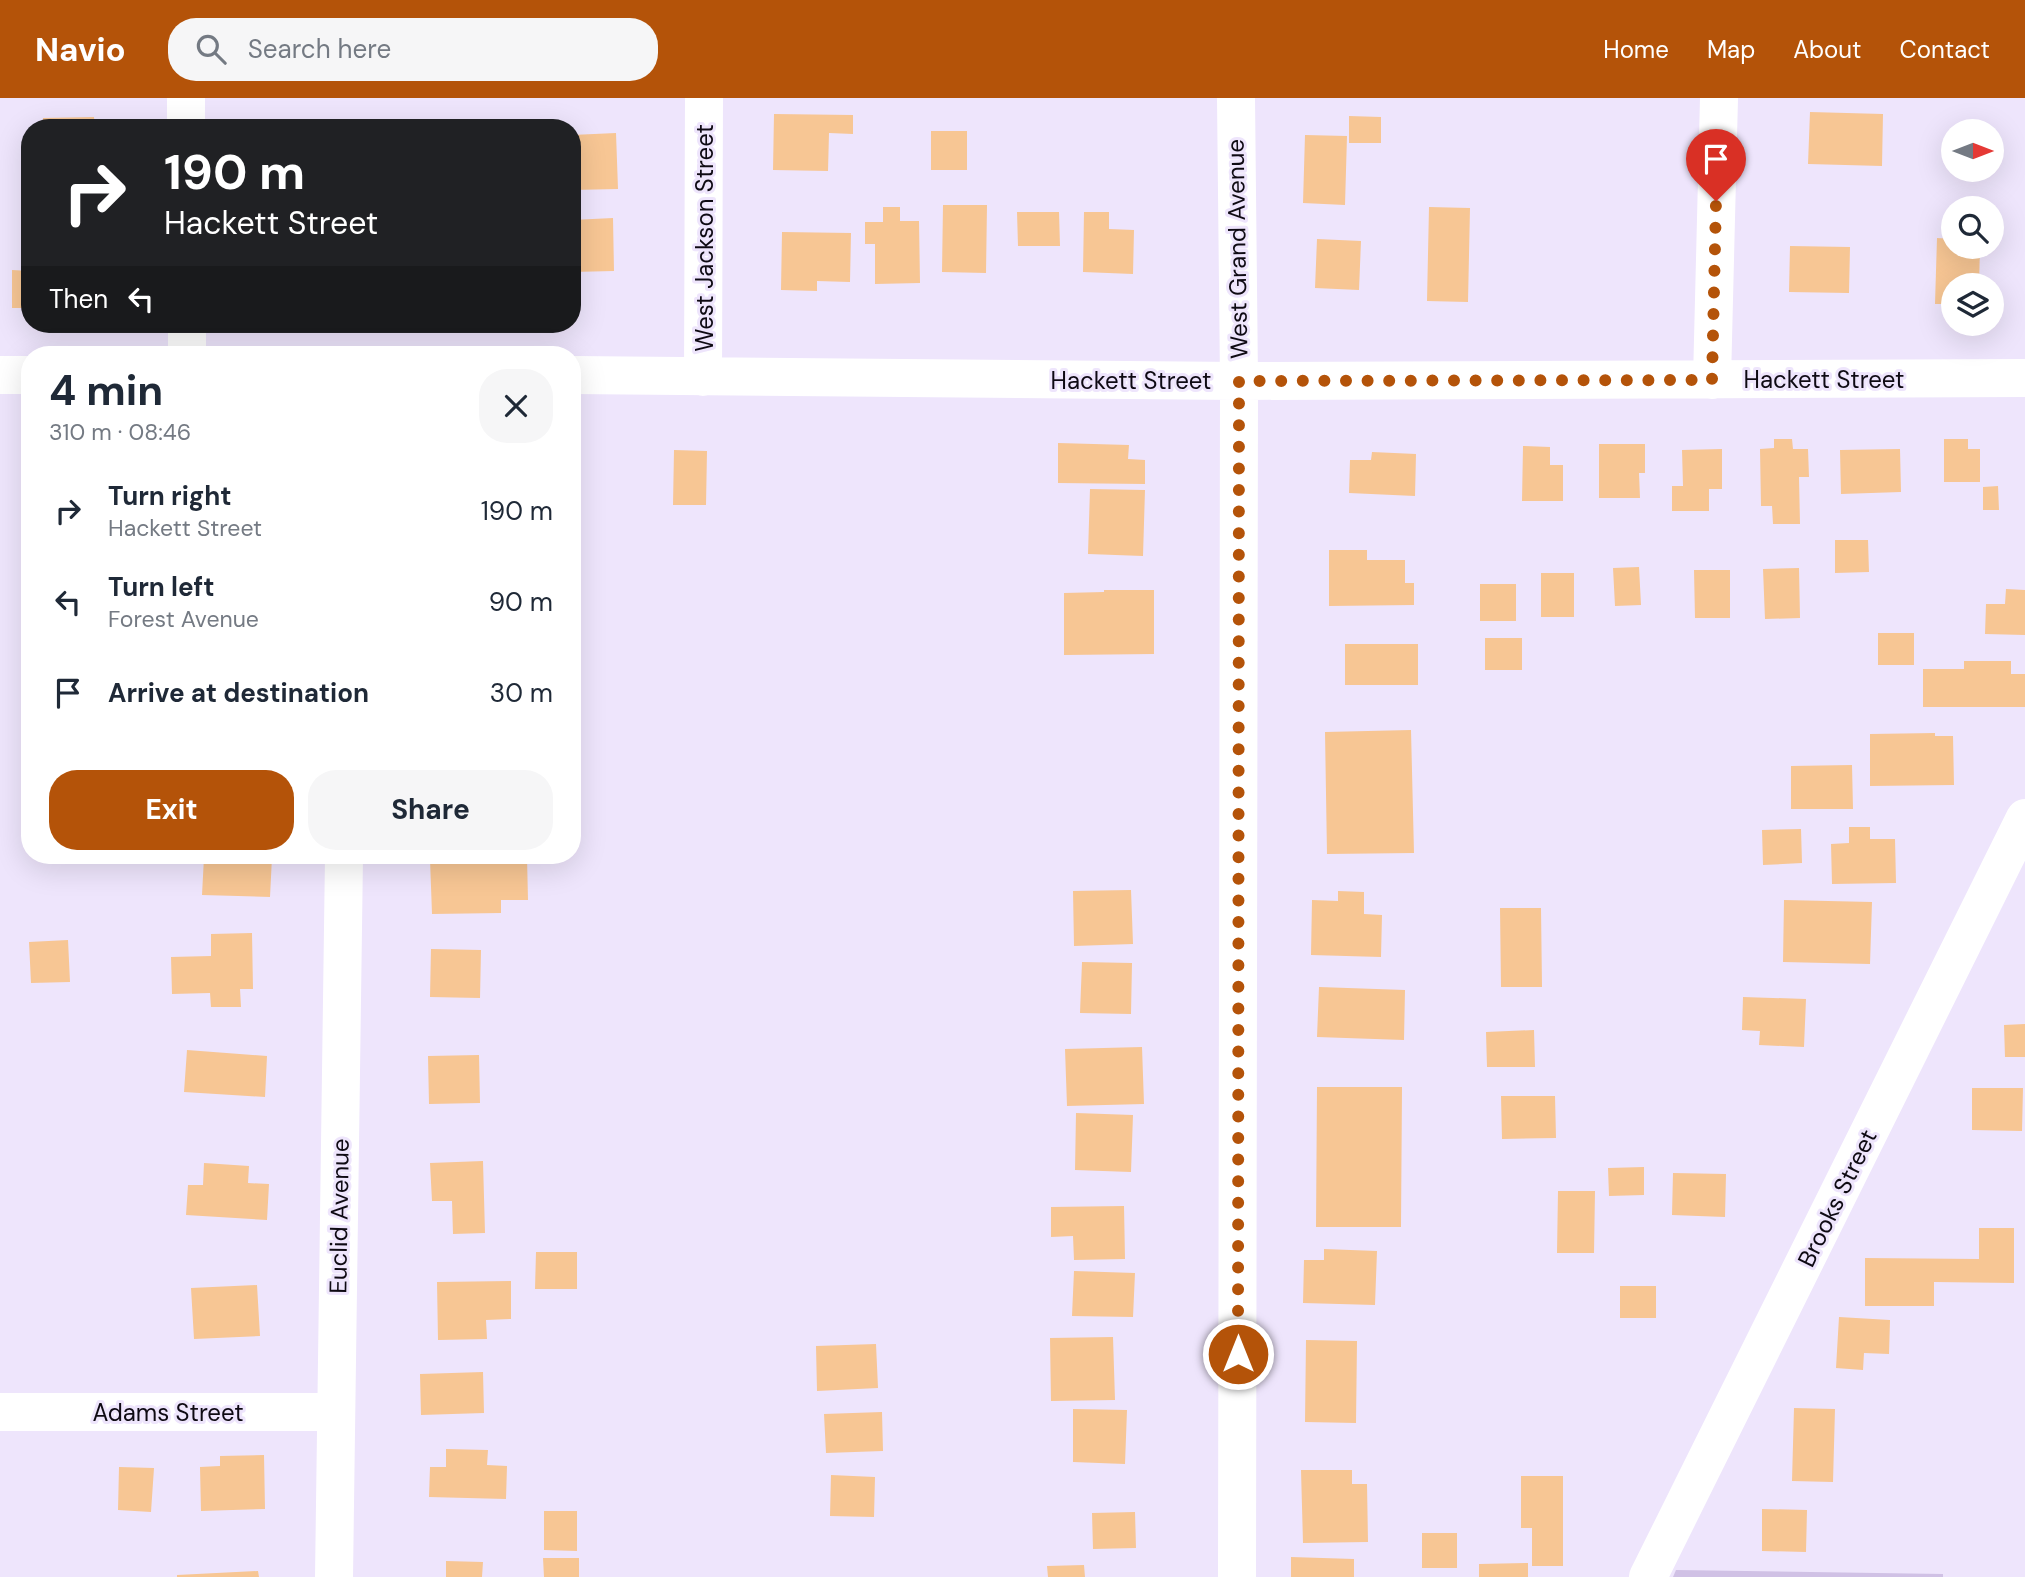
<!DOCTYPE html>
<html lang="en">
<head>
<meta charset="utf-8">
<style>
  :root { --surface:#fff; --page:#f6f6f7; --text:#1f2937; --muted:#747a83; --accent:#b45309 }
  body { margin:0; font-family:"DM Sans",sans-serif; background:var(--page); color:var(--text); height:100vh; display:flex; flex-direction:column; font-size:26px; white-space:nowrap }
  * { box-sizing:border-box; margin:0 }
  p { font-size:23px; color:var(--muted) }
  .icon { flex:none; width:38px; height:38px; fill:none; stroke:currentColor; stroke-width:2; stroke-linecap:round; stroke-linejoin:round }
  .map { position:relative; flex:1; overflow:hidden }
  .drawer { position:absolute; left:21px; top:248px; width:560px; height:518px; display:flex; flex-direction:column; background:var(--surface); border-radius:28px; box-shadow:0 7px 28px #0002 }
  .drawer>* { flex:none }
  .hud { position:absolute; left:21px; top:21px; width:560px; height:214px; border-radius:28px; box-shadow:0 7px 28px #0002; background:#202124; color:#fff; overflow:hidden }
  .needle { width:46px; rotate:90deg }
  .controls { position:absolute; left:1941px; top:21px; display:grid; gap:14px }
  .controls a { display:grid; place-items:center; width:63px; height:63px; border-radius:50%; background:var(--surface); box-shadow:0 7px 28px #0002; font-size:35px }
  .pin { position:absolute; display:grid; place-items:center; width:60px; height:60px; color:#fff; margin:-72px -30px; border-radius:50% 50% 50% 0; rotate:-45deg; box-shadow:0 0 7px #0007 }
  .pin .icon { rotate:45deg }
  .me { position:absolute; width:77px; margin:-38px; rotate:0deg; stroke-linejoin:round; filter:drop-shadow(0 0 5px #0008) }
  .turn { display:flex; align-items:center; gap:24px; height:147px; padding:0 28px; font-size:32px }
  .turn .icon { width:91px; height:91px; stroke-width:2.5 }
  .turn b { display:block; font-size:49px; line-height:60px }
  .then { display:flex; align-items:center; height:66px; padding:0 28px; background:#0003; gap:14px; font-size:26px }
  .round { display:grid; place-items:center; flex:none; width:74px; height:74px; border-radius:28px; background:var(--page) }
  .headline { display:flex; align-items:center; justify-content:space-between; height:119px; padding:0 28px }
  h1 { font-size:42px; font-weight:700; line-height:52px }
  .cta { display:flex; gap:14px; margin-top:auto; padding:14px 28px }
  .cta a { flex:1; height:80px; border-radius:28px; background:var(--accent); color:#fff; font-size:28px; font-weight:700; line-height:80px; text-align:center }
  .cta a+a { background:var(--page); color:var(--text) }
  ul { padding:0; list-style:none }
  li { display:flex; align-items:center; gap:21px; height:91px; padding:0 28px }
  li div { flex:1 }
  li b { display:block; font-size:26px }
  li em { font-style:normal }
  header { display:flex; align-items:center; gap:42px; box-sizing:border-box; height:98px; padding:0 35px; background:var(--accent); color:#fff }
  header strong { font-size:33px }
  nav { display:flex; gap:38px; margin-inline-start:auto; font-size:24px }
  .search { width:490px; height:63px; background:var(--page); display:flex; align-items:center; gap:18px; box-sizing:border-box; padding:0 24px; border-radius:28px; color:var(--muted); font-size:26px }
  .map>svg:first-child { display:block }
  .green { fill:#d0c1e5 }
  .building { fill:#f7c694 }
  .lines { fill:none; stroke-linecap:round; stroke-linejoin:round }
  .minor { stroke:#fff; stroke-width:38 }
  .route { stroke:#b45309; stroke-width:12; stroke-dasharray:0 21.6 }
  .labels { text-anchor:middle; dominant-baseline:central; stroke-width:6; stroke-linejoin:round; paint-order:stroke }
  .street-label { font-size:24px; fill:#0e0a13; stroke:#eee5fc }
</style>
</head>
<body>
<header>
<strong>Navio</strong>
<div class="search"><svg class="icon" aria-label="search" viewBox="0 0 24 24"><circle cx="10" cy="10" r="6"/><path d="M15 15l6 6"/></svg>Search here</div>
<nav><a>Home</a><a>Map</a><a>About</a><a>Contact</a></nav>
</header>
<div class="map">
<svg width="2025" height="1479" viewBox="0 0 2025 1479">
  <rect width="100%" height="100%" fill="#eee5fc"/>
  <!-- green -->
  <path class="green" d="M1676 1472 1943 1476V1479H1673Z"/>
  <!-- building -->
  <path class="building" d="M1810 14 1883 16 1882 68 1808 66Z
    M774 16 853 17V36L829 35 828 73 773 72Z
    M1349 18 1381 19V45H1349Z
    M94 19 95 30H43V20Z
    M270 25 310 27V30H270Z
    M931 33H967V72H931Z
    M616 35 618 91 572 92V37Z
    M1305 37 1347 38 1345 107 1303 105Z
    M943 107H987L986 175 942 174Z
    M883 109H900V123H919L920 185 875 186V146H865V124H883Z
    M1429 109 1470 110 1468 204 1427 203Z
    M1017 114H1059L1060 148H1018Z
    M1084 114H1109V131L1134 132 1133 176 1083 174Z
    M613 120 614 173 572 174V122Z
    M782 134 851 135 850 184 817 183V193L781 192Z
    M1937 140 1953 141V149H1980L1979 187H1953V206H1935Z
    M1317 141 1361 143 1359 192 1315 190Z
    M1790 148 1850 149 1849 195 1789 194Z
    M12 172 30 173V210H12Z
    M1774 341H1792L1793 351H1808L1809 379H1799L1800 426H1773L1772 408H1761L1760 351 1774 350Z
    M1944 341H1968V351H1980V384H1944Z
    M1058 345 1129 347 1128 361 1145 362V386L1058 385Z
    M1599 346H1645V375H1639L1640 400H1599Z
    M1523 348 1550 349V367H1563V403H1522Z
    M1722 351V391H1709V413H1672V388H1683L1682 352Z
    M1900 351 1901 394 1841 396 1840 352Z
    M674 352 707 353 706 407H673Z
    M1372 354 1416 356 1415 398 1349 395 1350 362H1371Z
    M1998 388 1999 412H1983V389Z
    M1090 391 1145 392 1143 458 1088 456Z
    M1835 442H1868L1869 474 1835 475Z
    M1329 452H1367V462H1405V485H1414V507L1329 508Z
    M1639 469 1641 507 1615 508 1613 470Z
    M1799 470 1800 520 1765 521 1763 471Z
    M1694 472H1730V520H1695Z
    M1541 475H1574V519H1541Z
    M1480 486H1516V523H1480Z
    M2006 491 2025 492V537L1985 536 1986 506H2005Z
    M1104 492H1154V556L1064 557V495L1104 494Z
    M1878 535H1914V567H1878Z
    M1485 540H1522V572H1485Z
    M1345 546H1418V587H1345Z
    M1964 563H2011V576H2025V609H1923V571H1964Z
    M1411 632 1414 755 1327 756 1325 634Z
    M1935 635V638H1953L1954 687 1870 688V636Z
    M1852 667 1853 711H1791V668Z
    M1849 729H1870V741H1895L1896 785 1832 786 1831 746 1849 745Z
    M1801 731 1802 765 1763 767 1762 732Z
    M224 758 272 759 270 799 202 797 204 759 224 760Z
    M527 759 528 802H501V815L432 816 430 761Z
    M1131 792 1133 846 1074 848 1073 793Z
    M1338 793 1364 794V816L1382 817 1381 859 1311 857 1312 802 1338 803Z
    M1784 802 1872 804 1870 866 1783 864Z
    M1500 810H1541L1542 889H1501Z
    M252 835 253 891H240L241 909H211L210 895 172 896 171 859 211 858V836Z
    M68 842 70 884 31 885 29 844Z
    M431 851 481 852 480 900 430 899Z
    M1082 864 1132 865 1131 916 1080 915Z
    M1319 889 1405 892 1404 942 1317 939Z
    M1743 899 1806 901 1804 949 1759 947 1760 933 1742 932Z
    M2025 926V959H2005L2004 927Z
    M1534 932 1535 969H1487L1486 934Z
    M1142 949 1144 1006 1067 1008 1065 951Z
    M187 952 267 958 265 999 184 994Z
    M479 957 480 1005 429 1006 428 958Z
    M1317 989H1402L1401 1129H1316Z
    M1972 990H2023L2022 1033 1972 1032Z
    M1501 998H1555L1556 1040 1502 1041Z
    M1076 1015 1133 1017 1131 1074 1075 1072Z
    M483 1063 485 1135 453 1136 452 1103H432L430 1065Z
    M204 1065 249 1068 248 1085 269 1086 267 1122 186 1117 188 1087H203Z
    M1644 1069V1097L1609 1098 1608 1070Z
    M1673 1075 1726 1076 1725 1119 1672 1117Z
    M1558 1093H1595L1594 1155H1557Z
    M1124 1108 1125 1161 1074 1162 1073 1138 1051 1139V1109Z
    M1979 1130H2014V1185L1934 1184V1208H1865V1160L1979 1161Z
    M1324 1151 1377 1153 1375 1207 1303 1205 1304 1162H1324Z
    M536 1154H577V1191H535Z
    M1074 1173 1135 1175 1133 1219 1072 1218Z
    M511 1183V1221L486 1222 487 1241 438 1242 437 1184Z
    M257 1187 260 1238 194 1241 191 1190Z
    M1620 1188H1656V1220H1620Z
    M1839 1219 1890 1222 1889 1256 1864 1255 1863 1272 1836 1270Z
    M1113 1239 1115 1302 1051 1303 1050 1240Z
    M1306 1242 1357 1243 1356 1325 1305 1324Z
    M876 1246 878 1290 817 1293 816 1248Z
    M483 1274 484 1315 421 1317 420 1276Z
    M1794 1310 1835 1311 1833 1384 1792 1383Z
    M1073 1311 1127 1312 1125 1366 1073 1364Z
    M882 1314 883 1353 826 1355 824 1316Z
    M446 1351 488 1352 487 1367 507 1368 506 1401 429 1399 430 1369H446Z
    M264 1357 265 1411 201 1413 200 1369 220 1368V1358Z
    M119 1369 154 1370 151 1414 118 1412Z
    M1301 1372H1352V1386H1367L1368 1444 1303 1445Z
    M831 1377 875 1379 874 1419 830 1418Z
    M1521 1378H1563V1468H1532V1430H1521Z
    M1762 1411 1807 1412 1806 1454 1762 1453Z
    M544 1413H577V1453L544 1452Z
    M1135 1414 1136 1450 1093 1451 1092 1415Z
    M1422 1435H1457V1470H1422Z
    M1291 1459 1354 1461V1479H1291Z
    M543 1460H579V1479H544Z
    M446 1463 483 1464 482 1479H446Z
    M1528 1465V1479H1479V1466Z
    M1084 1467 1085 1479H1048L1047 1468Z
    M258 1473 259 1479H177V1477Z"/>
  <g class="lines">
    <!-- minor -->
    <path class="minor" d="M186 0V30
      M1236 0 1239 283 1237 1479
      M187 226V257
      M0 277H30
      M572 277 1239 283 2025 280
      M703 279 704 0
      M1712 282 1719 0
      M0 1314H336
      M334 1479 344 758
      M1648 1479 2025 720"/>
  </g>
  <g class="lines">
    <!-- route -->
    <path class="route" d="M1238 1256 1239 283 1712 282 1716 103"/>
  </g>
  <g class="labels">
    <!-- street labels -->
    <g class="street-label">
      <text transform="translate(704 140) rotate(-90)">West Jackson Street</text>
      <text transform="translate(1237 151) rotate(-91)">West Grand Avenue</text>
      <text x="1824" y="281">Hackett Street</text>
      <text x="1131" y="282">Hackett Street</text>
      <text transform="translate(1837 1100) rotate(-64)">Brooks Street</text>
      <text transform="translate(339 1118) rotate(-89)">Euclid Avenue</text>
      <text x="168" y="1314">Adams Street</text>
    </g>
  </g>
</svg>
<div class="controls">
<a><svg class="needle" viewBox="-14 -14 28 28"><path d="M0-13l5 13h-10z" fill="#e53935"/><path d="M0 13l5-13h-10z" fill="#747a83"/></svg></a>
<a><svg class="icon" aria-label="search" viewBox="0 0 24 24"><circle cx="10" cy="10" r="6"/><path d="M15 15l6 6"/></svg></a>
<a><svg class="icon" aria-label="layers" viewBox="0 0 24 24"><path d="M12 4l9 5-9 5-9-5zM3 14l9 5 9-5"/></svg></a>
</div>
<div class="pin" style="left:1716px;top:103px;background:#d93025"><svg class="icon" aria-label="arrive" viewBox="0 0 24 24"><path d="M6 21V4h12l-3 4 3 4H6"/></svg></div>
<svg class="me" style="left:1238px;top:1256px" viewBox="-20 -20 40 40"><circle r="17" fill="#b45309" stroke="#fff" stroke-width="3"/><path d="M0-11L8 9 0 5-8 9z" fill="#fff"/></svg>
<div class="hud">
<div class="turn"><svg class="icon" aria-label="right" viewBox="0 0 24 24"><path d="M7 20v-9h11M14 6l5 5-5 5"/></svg><div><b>190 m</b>Hackett Street</div></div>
<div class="then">Then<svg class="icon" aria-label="left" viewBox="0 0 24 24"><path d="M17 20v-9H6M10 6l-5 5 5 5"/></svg></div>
</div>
<section class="drawer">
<div class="headline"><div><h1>4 min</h1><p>310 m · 08:46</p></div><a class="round"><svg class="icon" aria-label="close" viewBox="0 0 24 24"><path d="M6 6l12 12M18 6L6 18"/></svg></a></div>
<ul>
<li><svg class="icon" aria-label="right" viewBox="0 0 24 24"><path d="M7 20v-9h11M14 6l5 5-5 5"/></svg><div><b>Turn right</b><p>Hackett Street</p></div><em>190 m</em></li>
<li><svg class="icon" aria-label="left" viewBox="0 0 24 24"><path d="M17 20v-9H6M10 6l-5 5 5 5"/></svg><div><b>Turn left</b><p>Forest Avenue</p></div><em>90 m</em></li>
<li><svg class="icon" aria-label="arrive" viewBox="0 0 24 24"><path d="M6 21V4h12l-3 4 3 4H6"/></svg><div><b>Arrive at destination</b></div><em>30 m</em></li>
</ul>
<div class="cta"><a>Exit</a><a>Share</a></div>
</section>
</div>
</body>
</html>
